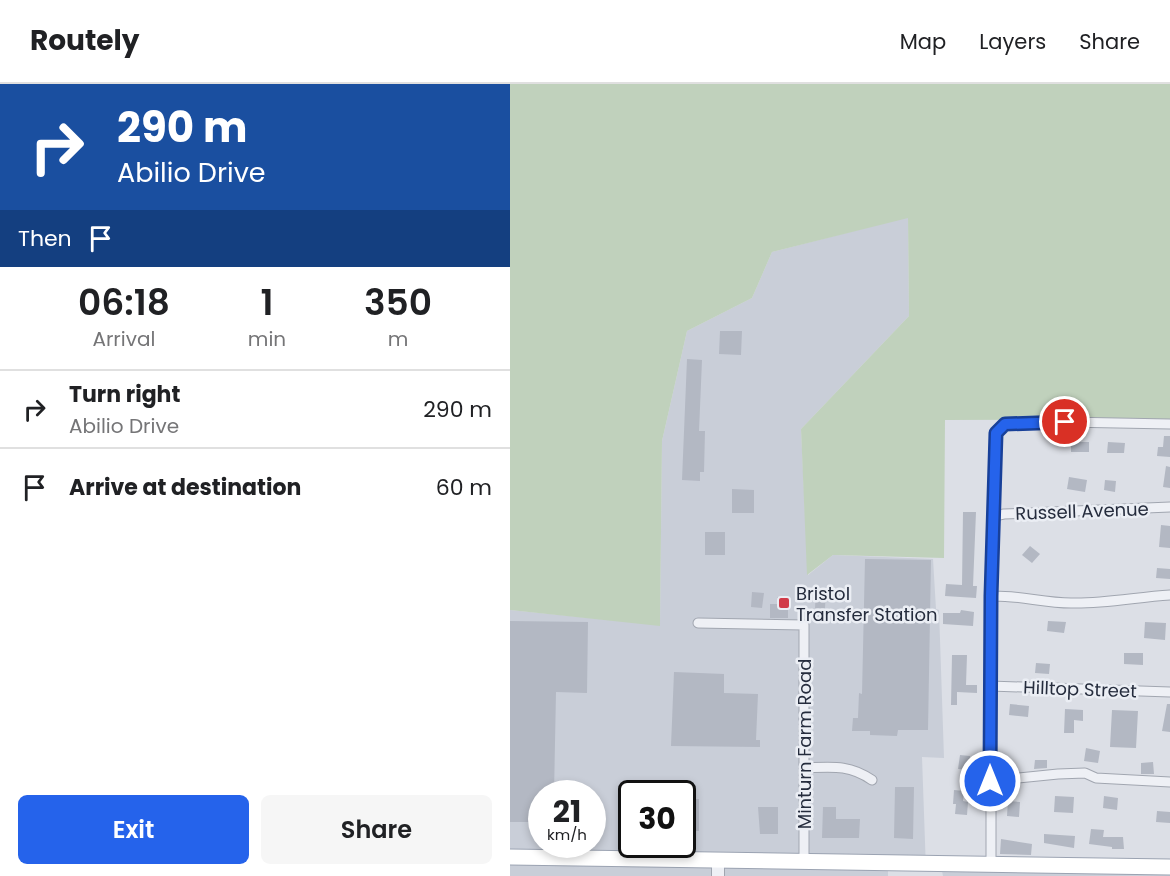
<!DOCTYPE html>
<html lang="en">
<head>
<meta charset="utf-8">
<style>
  :root { --surface:#fff; --page:#f6f6f6; --text:#202124; --muted:#757577; --line:#e0e0e0; --accent:#2563eb }
  body { margin:0; font-family:Poppins,sans-serif; background:var(--page); color:var(--text); height:100vh; display:flex; flex-direction:column; font-size:22px; white-space:nowrap }
  * { box-sizing:border-box; margin:0 }
  p { font-size:20px; color:var(--muted) }
  .icon { flex:none; width:33px; height:33px; fill:none; stroke:currentColor; stroke-width:2; stroke-linecap:round; stroke-linejoin:round }
  .map { position:relative; flex:1; overflow:hidden }
  .panel { display:flex; flex-direction:column; background:var(--surface); width:510px }
  .panel>* { flex:none }
  .hud { background:#1a4fa0; color:#fff; overflow:hidden }
  .speed { position:absolute; left:18px; top:696px; display:flex; gap:12px; font-size:30px; font-weight:700; text-align:center }
  .speed>* { display:grid; place-content:center; width:78px; height:78px; border-radius:50%; background:var(--surface); box-shadow:0 3px 9px #0003; line-height:1 }
  .speed small { font-size:15px; font-weight:400 }
  .speed .limit { border:3px solid #111; border-radius:9px; background:#fff; color:#111 }
  .pin { position:absolute; display:grid; place-items:center; width:51px; height:51px; color:#fff; margin:-26px; border:3px solid #fff; border-radius:50%; box-shadow:0 2px 6px #0007 }
  .me { position:absolute; width:66px; margin:-33px; rotate:0deg; stroke-linejoin:round; filter:drop-shadow(0 0 4px #0008) }
  .turn { display:flex; align-items:center; gap:21px; height:126px; padding:0 18px; font-size:27px }
  .turn .icon { width:78px; height:78px; stroke-width:2.5 }
  .turn b { display:block; font-size:42px; line-height:51px }
  .then { display:flex; align-items:center; height:57px; padding:0 18px; background:#0003; gap:12px; font-size:22px }
  .eta { display:flex; justify-content:space-evenly; align-items:center; height:102px; text-align:center }
  .eta b { font-size:36px; font-weight:600; line-height:42px }
  .action { display:flex; gap:12px; margin-top:auto; padding:12px 18px }
  .action a { flex:1; height:69px; border-radius:9px; background:var(--accent); color:#fff; font-size:24px; font-weight:600; line-height:69px; text-align:center }
  .action a+a { background:var(--page); color:var(--text) }
  ul { padding:0; list-style:none }
  li { display:flex; align-items:center; gap:18px; height:78px; padding:0 18px; border-top:2px solid var(--line) }
  li div { flex:1 }
  li b { display:block; font-size:22px }
  li em { font-style:normal }
  header { display:flex; align-items:center; gap:36px; box-sizing:border-box; height:84px; padding:0 30px; background:var(--surface); border-bottom:2px solid var(--line) }
  header strong { font-size:28px }
  nav { display:flex; gap:33px; margin-inline-start:auto; font-size:21px }
  main { display:flex; flex:1; min-height:0 }
  .map>svg:first-child { display:block }
  .built { fill:#c9ced8; fill-rule:evenodd }
  .green { fill:#c0d1bc }
  .building { fill:#b3b8c3 }
  .lines { fill:none; stroke-linecap:round; stroke-linejoin:round }
  .minor-casing { stroke:#a1a6b0; stroke-width:11 }
  .tertiary-casing { stroke:#a1a6b0; stroke-width:14 }
  .primary-casing { stroke:#9ba3b2; stroke-width:17 }
  .minor { stroke:#eef0f5; stroke-width:9 }
  .tertiary { stroke:#eef0f5; stroke-width:12 }
  .primary { stroke:#fff; stroke-width:15 }
  .route-casing { stroke:#184099; stroke-width:15 }
  .route { stroke:#2563eb; stroke-width:10 }
  .poi-dot { fill:#d13b49; stroke:#ebeef4; stroke-width:2 }
  .labels { text-anchor:middle; dominant-baseline:central; stroke-width:5; stroke-linejoin:round; paint-order:stroke }
  .street-label { font-size:18px; fill:#252c3d; stroke:#ebeef4 }
  .poi-label { font-size:18px; fill:#252c3d; stroke:#ebeef4; text-anchor:start }
</style>
</head>
<body>
<header>
<strong>Routely</strong>
<nav><a>Map</a><a>Layers</a><a>Share</a></nav>
</header>
<main>
<section class="panel">
<div class="hud">
<div class="turn"><svg class="icon" aria-label="right" viewBox="0 0 24 24"><path d="M7 20v-9h11M14 6l5 5-5 5"/></svg><div><b>290 m</b>Abilio Drive</div></div>
<div class="then">Then<svg class="icon" aria-label="arrive" viewBox="0 0 24 24"><path d="M6 21V4h12l-3 4 3 4H6"/></svg></div>
</div>
<div class="eta">
<div><b>06:18</b><p>Arrival</p></div>
<div><b>1</b><p>min</p></div>
<div><b>350</b><p>m</p></div>
</div>
<ul>
<li><svg class="icon" aria-label="right" viewBox="0 0 24 24"><path d="M7 20v-9h11M14 6l5 5-5 5"/></svg><div><b>Turn right</b><p>Abilio Drive</p></div><em>290 m</em></li>
<li><svg class="icon" aria-label="arrive" viewBox="0 0 24 24"><path d="M6 21V4h12l-3 4 3 4H6"/></svg><div><b>Arrive at destination</b></div><em>60 m</em></li>
</ul>
<div class="action"><a>Exit</a><a>Share</a></div>
</section>
<div class="map">
<svg width="660" height="792" viewBox="0 0 660 792">
  <rect width="100%" height="100%" fill="#dcdfe6"/>
  <!-- built -->
  <path class="built" d="M398 133 399 232 291 345 298 491 323 471 423 475 426 525 429 526 434 674 412 673 416 786H378V792H0V526L150 541 152 357 177 247 242 214 262 168ZM32 710H82V760H32ZM122 710H172V760H122Z
    M432 787 660 789V792H433Z"/>
  <!-- green -->
  <path class="green" d="M0 0H660V335L435 336 434 474 323 471 297 491 291 345 399 232 398 134 262 168 242 214 177 247 152 357 150 542 0 526Z"/>
  <!-- building -->
  <path class="building" d="M210 247H232L231 271 209 270Z
    M177 275 192 276 189 347H195L194 388H190V397L172 396Z
    M654 352H660V373L647 372 648 363H653Z
    M561 358H579V368H561Z
    M598 358 615 359 614 369H597Z
    M656 382 660 383V404L653 403Z
    M559 393 577 396 575 408 557 405Z
    M595 396 606 397 605 408 594 406Z
    M222 405 244 406V429H222Z
    M453 428H466L463 502H467L466 514 435 512 436 500 452 501Z
    M651 441 660 442V464L649 463Z
    M195 448H215V471H195Z
    M520 462 530 470 522 479 512 471Z
    M355 475 421 476 418 646H388L387 652 360 651V647H342L343 634H348L349 609 352 610Z
    M647 484 660 485V495L646 494Z
    M306 507H316L315 524H305Z
    M242 508 254 509 252 524 241 523Z
    M267 513H278V534H260V520H267Z
    M451 526 464 528 463 542 433 540V529H450Z
    M0 537 78 538 77 609 46 608 44 710H32V738H0Z
    M538 537 556 538 554 549 537 547Z
    M635 538 656 539 655 556 634 554Z
    M614 569H633V581L614 580Z
    M442 571H457L456 601H467V609L447 608V621H441Z
    M526 579 540 580 539 590 525 589Z
    M164 588 214 590V609L248 610 246 656H250V663L161 662Z
    M500 620 519 622 518 633 499 631Z
    M657 620H660V648L652 647Z
    M555 625 573 626V637L564 636V649H554Z
    M602 626 628 627 626 664 600 663Z
    M576 664 590 667 588 679 574 677Z
    M450 671 460 672 459 686 448 685Z
    M525 676H537V684L524 685Z
    M643 678 644 690H631V679Z
    M385 703H404L403 755 384 754Z
    M444 706 454 707 453 717 458 718 457 731 445 730 446 720H443Z
    M545 712 564 713 563 729 544 728Z
    M594 712 608 714 607 726 593 724Z
    M172 715H189V747H172Z
    M498 717 510 718 509 733 497 732Z
    M248 723H268V750H250Z
    M313 723H326V735H350L349 754H312Z
    M647 727 660 728V739L646 738Z
    M581 745 594 746 593 753H613L614 765H602V763L579 760Z
    M534 750 565 752 564 764 534 759Z
    M491 755 522 760 521 771 490 770Z"/>
  <g class="lines">
    <!-- minor casing -->
    <g class="minor-casing">
      <path id="minor" d="M484 432 494 430 660 423
        M481 512C508 511 534 519 561 519 594 520 627 513 660 511
        M188 539 294 541V778
        M480 602 660 608
        M294 684C321 683 339 680 362 696
        M479 697 548 690 575 689 586 694 660 698
        M481 781V512L486 349 495 340 555 338 660 340"/>
    </g>
    <!-- tertiary casing -->
    <g class="tertiary-casing">
      <path id="tertiary" d="M208 777V792"/>
    </g>
    <!-- primary casing -->
    <g class="primary-casing">
      <path id="primary" d="M0 773 660 783"/>
    </g>
    <!-- minor -->
    <use href="#minor" class="minor"/>
    <!-- tertiary -->
    <use href="#tertiary" class="tertiary"/>
    <!-- primary -->
    <use href="#primary" class="primary"/>
  </g>
  <g class="lines">
    <!-- route casing -->
    <g class="route-casing">
      <path id="route" d="M480 697 481 512 486 349 495 340 555 338"/>
    </g>
    <!-- route -->
    <use href="#route" class="route"/>
  </g>
  <!-- markers -->
  <rect class="poi-dot" x="268" y="513" width="12" height="12" rx="3"/>
  <g class="labels">
    <!-- street labels -->
    <g class="street-label">
      <text transform="translate(572 427) rotate(-2)">Russell Avenue</text>
      <text transform="translate(570 605) rotate(2)">Hilltop Street</text>
      <text transform="translate(294 660) rotate(-90)">Minturn Farm Road</text>
    </g>
    <!-- poi labels -->
    <g class="poi-label">
      <text x="286" y="509">Bristol<tspan x="286" dy="21">Transfer Station</tspan></text>
    </g>
  </g>
</svg>
<div class="speed"><div>21<small>km/h</small></div><div class="limit">30</div></div>
<div class="pin" style="left:555px;top:338px;background:#d93025"><svg class="icon" aria-label="arrive" viewBox="0 0 24 24"><path d="M6 21V4h12l-3 4 3 4H6"/></svg></div>
<svg class="me" style="left:480px;top:697px" viewBox="-20 -20 40 40"><circle r="17" fill="#2563eb" stroke="#fff" stroke-width="3"/><path d="M0-11L8 9 0 5-8 9z" fill="#fff"/></svg>
</div>
</main>
</body>
</html>
